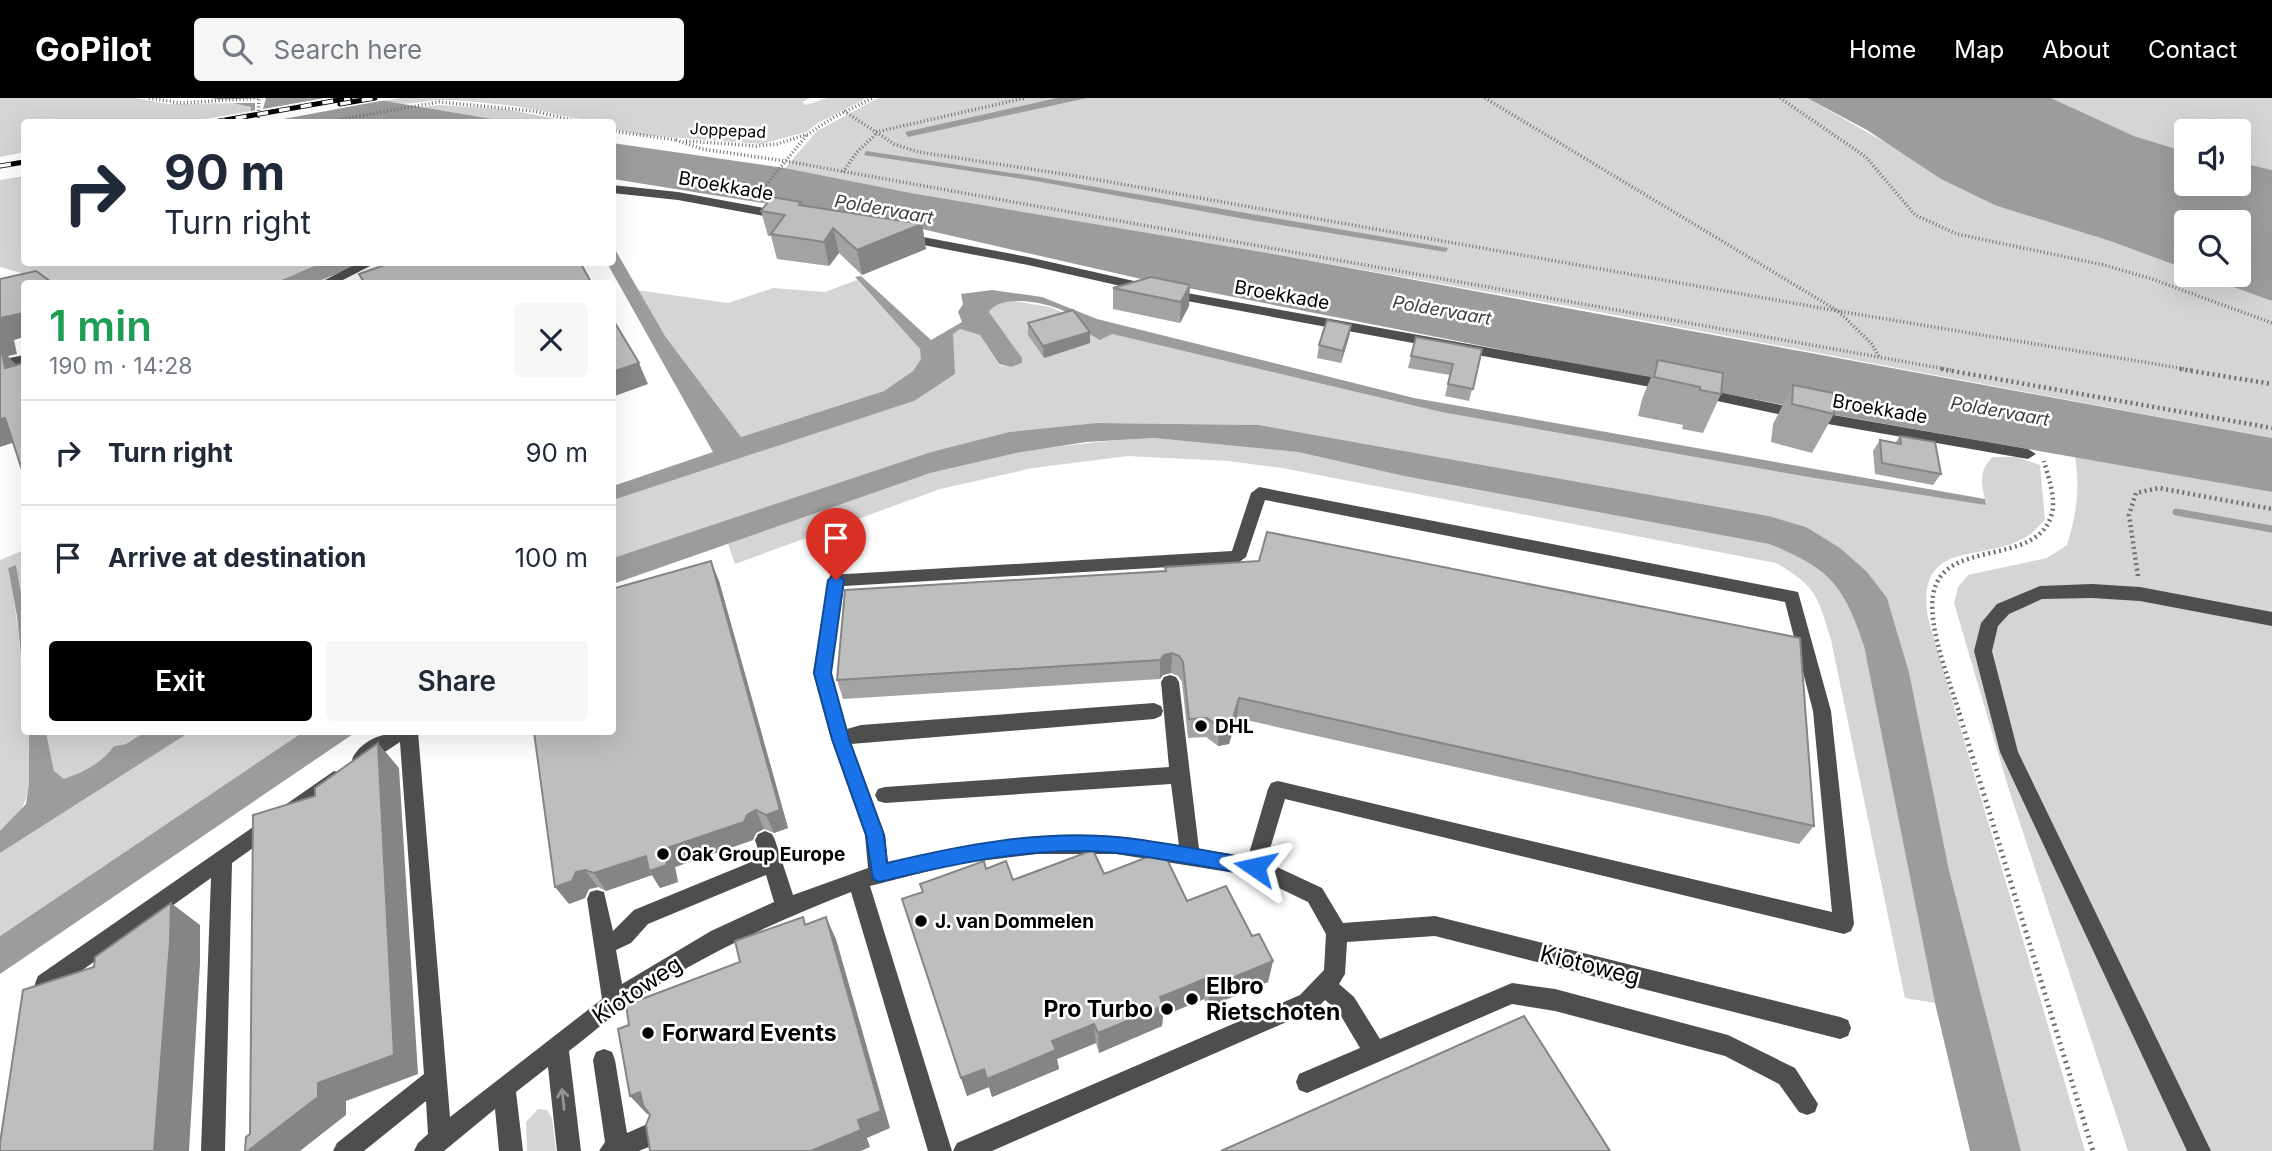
<!DOCTYPE html>
<html lang="en">
<head>
<meta charset="utf-8">
<style>
  :root { --surface:#fff; --page:#f6f6f7; --text:#1f2937; --muted:#747a83; --line:#e0e1e3; --accent:#000 }
  body { margin:0; font-family:Inter,sans-serif; background:var(--page); color:var(--text); height:100vh; display:flex; flex-direction:column; font-size:26px; white-space:nowrap }
  * { box-sizing:border-box; margin:0 }
  p { font-size:23px; color:var(--muted) }
  .icon { flex:none; width:38px; height:38px; fill:none; stroke:currentColor; stroke-width:2; stroke-linecap:round; stroke-linejoin:round }
  .map { position:relative; flex:1; overflow:hidden }
  .panel { position:absolute; left:21px; top:182px; width:595px; height:455px; display:flex; flex-direction:column; background:var(--surface); border-radius:7px; box-shadow:0 7px 28px #0002 }
  .panel>* { flex:none }
  .banner { position:absolute; left:21px; top:21px; width:595px; height:147px; border-radius:7px; box-shadow:0 7px 28px #0002; background:#fff; color:var(--text); overflow:hidden }
  .fabs { position:absolute; left:2174px; top:21px; display:grid; gap:14px }
  .fabs a { display:grid; place-items:center; width:77px; height:77px; border-radius:7px; background:var(--surface); box-shadow:0 7px 28px #0002; font-size:35px }
  .pin { position:absolute; display:grid; place-items:center; width:60px; height:60px; color:#fff; margin:-72px -30px; border-radius:50% 50% 50% 0; rotate:-45deg; box-shadow:0 0 7px #0007 }
  .pin .icon { rotate:45deg }
  .me { position:absolute; width:77px; margin:-38px; rotate:281deg; stroke-linejoin:round; filter:drop-shadow(0 0 5px #0008) }
  .turn { display:flex; align-items:center; gap:24px; height:147px; padding:0 28px; font-size:32px }
  .turn .icon { width:91px; height:91px; stroke-width:2.5 }
  .turn b { display:block; font-size:49px; line-height:60px }
  .round { display:grid; place-items:center; flex:none; width:74px; height:74px; border-radius:7px; background:var(--page) }
  .headline { display:flex; align-items:center; justify-content:space-between; height:119px; padding:0 28px }
  h1 { font-size:42px; font-weight:600; line-height:52px; color:#1e9e55 }
  .primary-button { display:flex; gap:14px; margin-top:auto; padding:14px 28px }
  .primary-button a { flex:1; height:80px; border-radius:7px; background:var(--accent); color:#fff; font-size:28px; font-weight:600; line-height:80px; text-align:center }
  .primary-button a+a { background:var(--page); color:var(--text) }
  ul { padding:0; list-style:none }
  li { display:flex; align-items:center; gap:21px; height:105px; padding:0 28px; border-top:2px solid var(--line) }
  li div { flex:1 }
  li b { display:block; font-size:26px }
  li em { font-style:normal }
  header { display:flex; align-items:center; gap:42px; box-sizing:border-box; height:98px; padding:0 35px; background:var(--accent); color:#fff }
  header strong { font-size:33px }
  nav { display:flex; gap:38px; margin-inline-start:auto; font-size:24px }
  .search { width:490px; height:63px; background:var(--page); display:flex; align-items:center; gap:18px; box-sizing:border-box; padding:0 24px; border-radius:7px; color:var(--muted); font-size:26px }
  .map>svg:first-child { display:block }
  .green { fill:#d5d5d5 }
  .water { fill:#9c9c9c }
  .pier { fill:#fff }
  .lines { fill:none; stroke-linecap:round; stroke-linejoin:round }
  .stream { stroke:#9c9c9c; stroke-width:7 }
  .path-far2 { stroke:#707070; stroke-width:3.5; stroke-dasharray:1 2.5; stroke-linecap:butt }
  .path-far1 { stroke:#707070; stroke-width:4.5; stroke-dasharray:2 3.5; stroke-linecap:butt }
  .path { stroke:#707070; stroke-width:5; stroke-dasharray:2 4.5; stroke-linecap:butt }
  .minor { fill:#4e4e4e; fill-rule:evenodd }
  .rail-casing { stroke:#000; stroke-width:5 }
  .rail { stroke:#fff; stroke-width:3.5; stroke-dasharray:11; stroke-linecap:butt }
  .wall { fill:#a3a3a3 }
  .shaded-wall { fill:#858585 }
  .building { fill:#bebebe; stroke:#858585; stroke-width:2 }
  .oneway { stroke:#959595 }
  .route { fill:#1a73e8; stroke:#114b97; stroke-width:2 }
  .poi-dot { fill:#000; stroke:#fff; stroke-width:2.5 }
  .labels { text-anchor:middle; dominant-baseline:central; stroke-width:5; stroke-linejoin:round; paint-order:stroke }
  .far-street-label { font-size:16px; fill:#000; stroke:#fff }
  .far-water-label { font-size:18px; font-style:italic; fill:#3d3d3d; stroke:#fff }
  .street-label { font-size:19px; fill:#000; stroke:#fff }
  .poi-label { font-size:19px; font-weight:bold; fill:#000; stroke:#fff; text-anchor:start }
  .near-street-label { font-size:23px; fill:#000; stroke:#fff }
  .near-poi-label { font-size:23px; font-weight:bold; fill:#000; stroke:#fff; text-anchor:start }
</style>
</head>
<body>
<header>
<strong>GoPilot</strong>
<div class="search"><svg class="icon" aria-label="search" viewBox="0 0 24 24"><circle cx="10" cy="10" r="6"/><path d="M15 15l6 6"/></svg>Search here</div>
<nav><a>Home</a><a>Map</a><a>About</a><a>Contact</a></nav>
</header>
<div class="map">
<svg width="2272" height="1053" viewBox="0 0 2272 1053">
  <rect width="100%" height="100%" fill="#fff"/>
  <!-- green -->
  <path class="green" d="M0 0H136L168 6 239 5 252 10 251 13 188 24H24V54L0 59Z
    M400 0H810L802 4 806 7 827 0H867L818 25 806 34 762 46 641 37 613 31 612 24C576 24 542 10 506 7 485 5 462 2 441 2 416 3 411 9 382 3Z
    M878 0H1807L1997 108 2110 143 2186 171V177H2200L2272 203V340L1572 209 1279 157 911 95 785 70 817 33Z
    M2051 0H2272V72L2238 64V33H2186V54L2134 38Z
    M439 7 504 11 573 24H505L414 10Z
    M24 78V164L321 165 272 186 57 185 0 169V82Z
    M857 182 920 251 922 261 913 273 884 293 741 339 665 238 637 192 728 205 773 190 825 194Z
    M1007 202 1050 209 1112 236 1441 314 1808 379 1986 406C1982 388 1977 373 1993 359H2017L2040 367 2045 422C2040 426 2035 433 2029 437 1986 467 1915 437 1928 520L2085 1053H2021L1949 772 1909 574 1887 500 1806 429 1769 418 1259 327 1096 325 1009 334 931 354 613 460 612 402 914 303 953 235 960 231 980 237 999 267 1011 269 1022 265 989 214 993 208Z
    M1154 340 1298 354 1404 378 1769 446C1829 470 1844 487 1864 548L1935 905 1905 900 1831 542C1818 499 1817 488 1776 465L1282 370 1228 363 1128 358 1033 370 940 391 735 466 728 446C795 422 863 394 931 374 1004 354 1078 344 1154 340Z
    M2075 358 2272 394V1053H2128L2009 692 1954 505 1958 489 1968 477 2047 460 2067 447C2077 414 2080 392 2075 358Z
    M24 452V512L16 467 8 470C19 525 24 578 24 634H29L30 638C29 675 36 711 0 733V462Z
    M46 634H145L126 646 114 648C101 666 83 674 64 682L54 673Z
    M190 634H303L0 838V755Z
    M538 1011 547 1012 552 1020 556 1053H527L526 1024Z"/>
  <!-- water -->
  <path class="water" d="M211 0H368L509 24H250L251 9Z
    M1057 0H1087L908 39 905 34Z
    M1807 0H2051L2134 38 2186 54V86H2238V64L2272 72V203L2200 177H2238V124H2186V171L2110 143 1997 108 1941 81 1867 32Z
    M612 45 785 70 911 95 1279 157 2272 340V394L1824 315 1137 180 913 129 613 81Z
    M866 53 1032 78 1448 150 1446 154 1256 123 1030 82 864 57Z
    M613 148 665 238 741 339 884 293 913 273 921 261 920 251 855 179 861 178 931 242 962 224 958 214 963 206 961 196 992 192 1042 199 1097 221 1414 300 1985 401 1986 407 1808 379 1441 314 1112 236 1100 242C1094 238 1087 235 1082 230 1078 226 1075 220 1071 217 1054 205 1001 194 989 214L1022 260V265L1011 269 999 266 980 237 960 231 953 236 955 276 914 303 613 402V388L713 354 607 165 612 164Z
    M321 165H364L314 185 272 186Z
    M1096 325 1259 327 1769 418 1806 429 1840 450 1867 474 1887 500 1909 574 1949 772 2021 1053H1970L1935 905 1864 548C1844 487 1829 470 1769 446L1404 378 1298 354 1154 340 1086 344 1016 355 930 375 613 486V460L931 354 1009 334Z
    M16 467 24 512V588L17 518 8 470Z
    M29 634H46L54 673 64 681C83 674 101 666 114 648L126 646 145 634H190L0 755V733L26 706 29 685Z
    M303 634H356L0 876V838Z"/>
  <!-- pier -->
  <path class="pier" d="M266 0 263 11 325 0 391 1 267 24H248L249 14 255 12V5H216L208 2Z"/>
  <g class="lines">
    <!-- stream -->
    <path class="stream" d="M2176 414 2272 431"/>
    <!-- path-far2 -->
    <path class="path-far2" d="M149 0 180 5 259 0 258 24
      M1485 0 1838 213 1871 245 1880 260
      M1780 0 1866 59 1915 117 1957 136 2104 167 2152 181 2272 225
      M844 13 894 46 918 54 1070 77 1838 213 2191 272
      M325 24 439 4 534 13 580 24
      M612 33 677 42
      M876 34 1025 0
      M676 42 702 51 785 63 1951 272
      M686 43 756 48 777 46 808 36 834 19 873 0
      M843 74 857 54 877 35
      M757 98 807 37"/>
    <!-- path-far1 -->
    <path class="path-far1" d="M1941 271 2272 330
      M2180 271 2272 286
      M2138 478 2129 417 2136 395 2159 390 2272 411
      M1960 617C1950 584 1928 531 1933 498 1941 438 2038 471 2052 415 2056 399 2048 379 2044 363"/>
    <!-- path -->
    <path class="path" d="M1959 615 2093 1053"/>
    <!-- minor -->
    <path class="minor" d="M612 87 678 94 785 114 791 118 785 122 678 102 612 95Z
      M902 135 1028 159 1187 195 1672 283 1679 288 1672 293 1187 203 1028 167 897 142V136Z
      M360 164H378L335 186H317Z
      M24 257V267L0 272V262Z
      M1699 290 1805 312 2028 351 2036 356 2028 361 1805 322 1694 298 1692 295Z
      M1259 389 1798 494 1831 613 1854 826 1851 833 1844 836 1285 701 1266 764 1322 790 1343 825 1435 818 1840 919 1848 922 1851 930 1848 938 1840 941 1435 838 1347 844 1345 876 1339 886 1354 899 1380 941 1512 885 1555 891 1728 937 1795 970 1818 1006 1815 1014 1807 1017 1799 1014 1779 986 1725 958 1555 913 1512 906 1307 995 1299 992 1296 984 1299 976 1360 950 1338 913 1325 902 1316 911 992 1053H953L957 1045 1300 897 1324 872 1326 836 1308 804 1254 778 1116 756H1037L956 766 870 788 952 1053H928L851 794C779 822 711 853 645 895 618 912 594 934 569 953L581 1053H557L548 969 516 994 523 1053H499L495 1011 444 1053H414L418 1045 428 1036 426 1003 364 1053H333L337 1045 424 976 400 644 362 669 355 667 352 661C364 637 395 632 418 634L450 1019 602 901 587 801 590 794 597 792 604 794 613 833 634 812 761 760 755 742 758 736 765 733 772 736 775 742 793 797 868 770 865 737 831 641 813 575 830 477 1232 453 1251 395ZM1265 402 1785 504 1813 613 1832 814 1278 683 1271 685 1268 691 1248 759 1199 751 1179 584 1176 579 1170 577 1164 579 1161 584 1169 669 885 689 878 691 875 697 878 703 885 705 1171 686 1179 748C1158 745 1136 740 1115 738 1038 733 963 746 888 765L885 737 851 646 1154 621 1161 618 1163 613 1161 608 1154 605 861 627 847 631 831 575 844 488 1238 465 1246 459ZM766 777 774 804 711 833 622 886 616 852 631 845 648 826Z
      M2092 486 2140 489 2272 514V528L2140 503 2092 500 2042 501 2009 516 1998 528 1992 553 2018 654 2211 1053H2187L2000 654 1974 553 1981 525 1997 506 2040 488Z
      M334 673 341 675 344 681 341 687 232 765 225 1053H201L211 780 56 891 51 914 43 918 35 914C30 903 33 889 38 878Z
      M604 951 612 954 615 962 627 1035 652 1024 660 1028 664 1036 660 1044 639 1053H599L605 1044 593 962 596 954Z"/>
    <!-- rail casing -->
    <g class="rail-casing">
      <path id="rail" d="M340 6 375 0
        M214 24 350 0
        M0 68 24 64"/>
    </g>
    <!-- rail -->
    <use href="#rail" class="rail"/>
  </g>
  <!-- wall -->
  <path class="wall" d="M801 104 802 107 922 126 926 151 862 177 839 155 829 168 777 161 771 138H768L761 113Z
    M1151 179 1189 208 1180 225 1113 211V190Z
    M1028 225 1090 234V245L1044 260 1028 237Z
    M1351 227 1349 239 1341 265 1317 260 1319 247Z
    M1482 251 1469 303 1445 298 1450 277 1408 270 1411 258Z
    M1658 262 1721 296 1703 335 1682 331 1683 327 1638 318 1642 301Z
    M1793 287 1834 316 1812 355 1771 344 1773 326Z
    M1900 338 1941 376 1933 387 1875 376 1873 353 1880 342 1895 345Z
    M711 463 719 483 788 730 774 735 764 731 756 735 753 742 675 769 678 784 660 790 652 777 606 793 598 789 589 791 585 800 569 806Z
    M1165 469 1814 728 1799 746 1237 620 1229 646 1218 648 1206 639 1188 640 1182 584 1178 578 1171 575 1163 577 1160 581 843 601 837 582 1165 473Z
    M986 771 1013 782 1104 776 1187 803 1252 838 1273 863 1268 884 1208 909 1204 901 1181 910 1163 918 1162 928 1099 955 1096 945 1057 961 1059 971 992 999 989 989 967 998 902 801Z"/>
  <!-- shaded-wall -->
  <path class="shaded-wall" d="M922 126 926 151 862 177 857 152Z
    M833 130 839 155 829 168 824 144Z
    M1190 187 1189 208 1180 225 1181 204Z
    M24 215V239L14 242 17 256 8 258 20 271 5 270 0 260V220Z
    M1351 227 1349 239 1341 265 1343 253Z
    M1090 234V245L1044 260 1043 248Z
    M639 265 648 286 612 299V274Z
    M5 320 24 341 0 349V321Z
    M711 463 719 483 788 730 774 735 766 717Z
    M1172 555 1171 575 1163 577 1160 581V562L1164 557Z
    M1239 600 1237 620 1229 646 1218 648 1219 629Z
    M378 645 399 670 418 976 346 1003V1017L300 1053H248L318 985Z
    M756 712 764 731 756 735 753 742 675 769 678 784 660 790 652 777 606 793 594 775 664 751Z
    M585 772 598 789 589 791 585 800 569 806 555 789 576 774Z
    M171 805 200 827V865L189 1053H154Z
    M826 819 836 841 890 1030 867 1040 870 1049 861 1053H811L858 1022Z
    M1273 863 1268 884 1208 909 1210 889Z
    M1206 880 1204 901 1163 918 1162 928 1099 955 1098 935 1160 899Z
    M1094 926 1096 945 1057 961 1059 971 992 999 987 981 1052 943Z
    M984 971 989 989 967 998 961 980Z
    M640 994 657 1012 647 1016 630 998Z"/>
  <!-- building -->
  <path class="building" d="M772 99 801 104 799 107 922 126 857 152 833 130 824 144 771 136 785 117 761 113Z
    M393 164H580L592 186H365L359 176Z
    M36 173 54 186H24V215L0 220V181Z
    M1151 179 1190 187 1181 204 1113 190Z
    M1073 212 1090 234 1043 248 1028 225Z
    M612 220 639 265 612 274Z
    M1327 222 1351 227 1343 253 1319 247Z
    M1416 239 1482 251 1473 291 1448 286 1453 266 1411 258Z
    M0 250H1L5 270 24 265V378L5 320 0 321Z
    M1658 262 1723 275 1721 296 1700 292V289L1654 279Z
    M1793 287 1833 295 1834 316 1792 306Z
    M1900 338 1935 344 1941 376 1882 365 1880 342 1901 346Z
    M1267 434 1800 540 1814 728 1239 600 1231 627 1219 629 1207 620 1189 621 1183 564 1179 558 1172 555 1164 557 1160 562 837 582 845 492 1166 473 1165 469 1259 463Z
    M711 463 780 712 766 717 756 712 747 717 744 724 664 751 667 767 649 773 646 758 594 775 585 772 576 774 572 783 555 789 534 634H612V491Z
    M378 645 394 957 318 985V999L248 1053H245L246 1039 250 1036 253 717 315 698V690Z
    M1093 752 1104 776 1163 753 1187 803 1226 788 1252 838 1259 836 1273 863 1210 889 1206 880 1183 890 1160 899 1163 908 1098 935 1094 926 1052 943 1056 952 987 981 984 971 961 980 902 801 923 794 920 786 984 763 986 771 1006 763 1013 782Z
    M171 805 170 844 154 1053H0V1045L23 892 94 869 95 859Z
    M803 819 805 827 826 819 881 1013 858 1022 861 1032 811 1053H650L646 1027 650 1017 643 1007 640 994 630 998 618 931 629 927 626 907 740 864 735 843Z
    M1524 918 1610 1053H1221Z"/>
  <!-- one-way arrows -->
  <defs><path id="oneway-shaft" d="M-6 0H5M1.5-3L5.5 0L1.5 3" fill="none" stroke-width="1.6" stroke-linecap="round" stroke-linejoin="round" transform="scale(1.75)"/></defs>
  <use class="oneway" href="#oneway-shaft" transform="translate(563 1001) rotate(-96)"/>
  <!-- route -->
  <path class="route" d="M836 476 844 482 831 575 849 641 884 737 887 765C962 747 1040 732 1116 739 1162 743 1209 754 1255 761L1261 763 1264 769 1261 775 1255 777C1209 770 1163 760 1117 755 1038 747 956 765 879 784L873 781 866 737 832 641 814 575 828 482Z"/>
  <!-- markers -->
  <g class="poi-dot">
    <circle cx="1201" cy="628" r="7"/>
    <circle cx="663" cy="756" r="7"/>
    <circle cx="921" cy="823" r="7"/>
    <circle cx="1192" cy="901" r="7"/>
    <circle cx="1167" cy="911" r="7"/>
    <circle cx="648" cy="935" r="7"/>
  </g>
  <g class="labels">
    <!-- far-street labels -->
    <g class="far-street-label">
      <text transform="translate(728 32) rotate(3)">Joppepad</text>
    </g>
    <!-- far-water labels -->
    <g class="far-water-label">
      <text transform="translate(884 111) rotate(10)">Poldervaart</text>
      <text transform="translate(1442 212) rotate(10)">Poldervaart</text>
      <text transform="translate(2000 313) rotate(10)">Poldervaart</text>
    </g>
    <!-- street labels -->
    <g class="street-label">
      <text transform="translate(726 88) rotate(10)">Broekkade</text>
      <text transform="translate(1282 197) rotate(10)">Broekkade</text>
      <text transform="translate(1880 311) rotate(10)">Broekkade</text>
    </g>
    <!-- poi labels -->
    <g class="poi-label">
      <text x="1215" y="628">DHL</text>
      <text x="677" y="756">Oak Group Europe</text>
      <text x="935" y="823">J. van Dommelen</text>
    </g>
    <!-- near-street labels -->
    <g class="near-street-label">
      <text transform="translate(1590 867) rotate(14)">Kiotoweg</text>
      <text transform="translate(637 892) rotate(-34)">Kiotoweg</text>
    </g>
    <!-- near-poi labels -->
    <g class="near-poi-label">
      <text x="1206" y="888">Elbro<tspan x="1206" dy="26">Rietschoten</tspan></text>
      <text x="1153" y="911" text-anchor="end">Pro Turbo</text>
      <text x="662" y="935">Forward Events</text>
    </g>
  </g>
</svg>
<div class="fabs">
<a><svg class="icon" aria-label="sound" viewBox="0 0 24 24"><path d="M4 9h4l5-4v14l-5-4H4zM17 9q2 3 0 6"/></svg></a>
<a><svg class="icon" aria-label="search" viewBox="0 0 24 24"><circle cx="10" cy="10" r="6"/><path d="M15 15l6 6"/></svg></a>
</div>
<div class="pin" style="left:836px;top:482px;background:#d93025"><svg class="icon" aria-label="arrive" viewBox="0 0 24 24"><path d="M6 21V4h12l-3 4 3 4H6"/></svg></div>
<svg class="me" style="left:1255px;top:769px" viewBox="-20 -20 40 40"><path d="M0-17L14 15 0 8-14 15z" fill="#1a73e8" stroke="#fff" stroke-width="4"/></svg>
<div class="banner">
<div class="turn"><svg class="icon" aria-label="right" viewBox="0 0 24 24"><path d="M7 20v-9h11M14 6l5 5-5 5"/></svg><div><b>90 m</b>Turn right</div></div>
</div>
<section class="panel">
<div class="headline"><div><h1>1 min</h1><p>190 m · 14:28</p></div><a class="round"><svg class="icon" aria-label="close" viewBox="0 0 24 24"><path d="M6 6l12 12M18 6L6 18"/></svg></a></div>
<ul>
<li><svg class="icon" aria-label="right" viewBox="0 0 24 24"><path d="M7 20v-9h11M14 6l5 5-5 5"/></svg><div><b>Turn right</b></div><em>90 m</em></li>
<li><svg class="icon" aria-label="arrive" viewBox="0 0 24 24"><path d="M6 21V4h12l-3 4 3 4H6"/></svg><div><b>Arrive at destination</b></div><em>100 m</em></li>
</ul>
<div class="primary-button"><a>Exit</a><a>Share</a></div>
</section>
</div>
</body>
</html>
